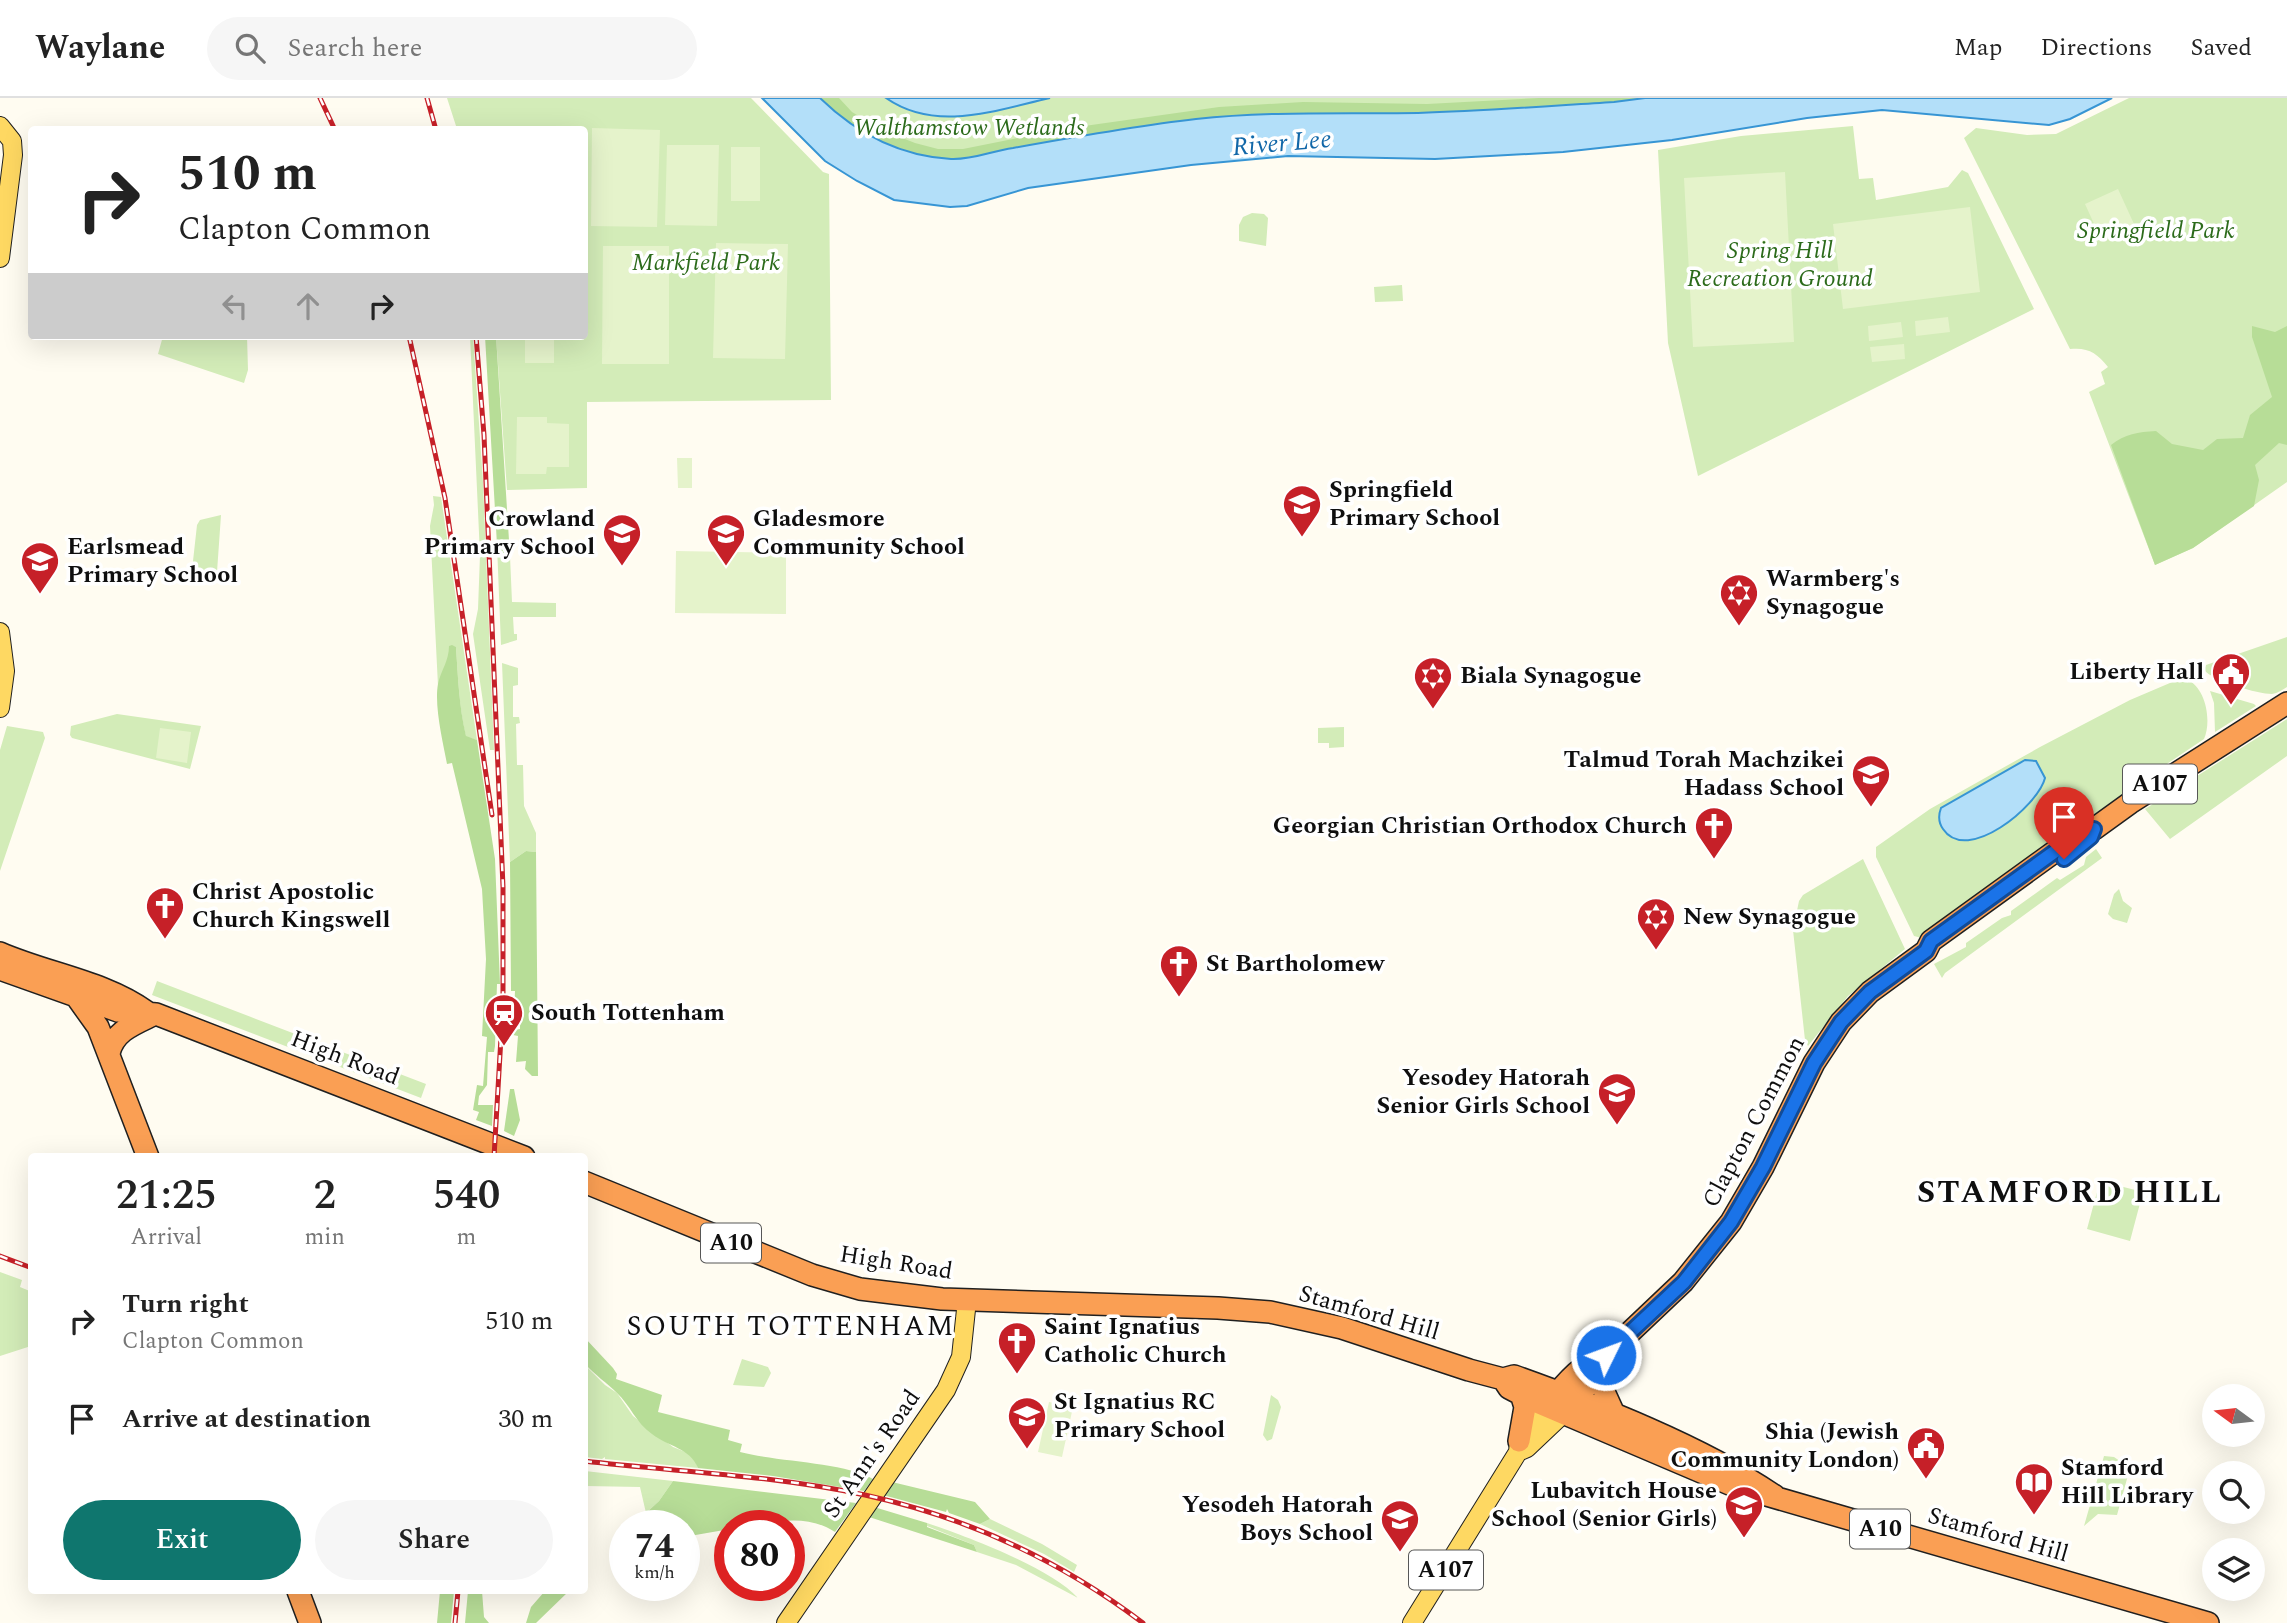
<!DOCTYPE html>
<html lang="en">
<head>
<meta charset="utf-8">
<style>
  :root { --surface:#fff; --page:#f6f6f6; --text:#222; --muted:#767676; --line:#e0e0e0; --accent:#0f766e }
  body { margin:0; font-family:Spectral,serif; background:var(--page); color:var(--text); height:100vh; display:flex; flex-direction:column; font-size:26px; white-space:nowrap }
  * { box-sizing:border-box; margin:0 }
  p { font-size:23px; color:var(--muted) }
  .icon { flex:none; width:38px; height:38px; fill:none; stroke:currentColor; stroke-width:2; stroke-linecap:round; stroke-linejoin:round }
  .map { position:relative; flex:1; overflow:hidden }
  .sheet { position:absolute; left:28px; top:1055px; width:560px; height:441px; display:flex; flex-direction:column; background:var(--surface); border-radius:7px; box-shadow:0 7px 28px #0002 }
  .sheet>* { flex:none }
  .guide { position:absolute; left:28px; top:28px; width:560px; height:214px; border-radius:7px; box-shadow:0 7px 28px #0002; background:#fff; color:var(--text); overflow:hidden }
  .needle { width:46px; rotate:285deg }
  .controls { position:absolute; left:2202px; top:1286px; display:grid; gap:14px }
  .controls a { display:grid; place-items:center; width:63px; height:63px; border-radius:50%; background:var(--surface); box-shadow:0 7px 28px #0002; font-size:35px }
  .speed { position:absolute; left:609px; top:1412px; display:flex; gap:14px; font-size:35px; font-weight:700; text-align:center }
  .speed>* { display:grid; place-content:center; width:91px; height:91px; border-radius:50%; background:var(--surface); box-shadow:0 7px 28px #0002; line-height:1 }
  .speed small { font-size:18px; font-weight:400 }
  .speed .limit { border:10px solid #d22; background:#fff; color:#111 }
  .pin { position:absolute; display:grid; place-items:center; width:60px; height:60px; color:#fff; margin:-72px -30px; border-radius:50% 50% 50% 0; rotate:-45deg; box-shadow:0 0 7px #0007 }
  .pin .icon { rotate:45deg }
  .me { position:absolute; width:77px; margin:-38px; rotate:48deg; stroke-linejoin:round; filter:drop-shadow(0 0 5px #0008) }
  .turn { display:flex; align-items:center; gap:24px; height:147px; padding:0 35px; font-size:32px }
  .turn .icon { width:91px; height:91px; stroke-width:2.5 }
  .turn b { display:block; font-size:49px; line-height:60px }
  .lanes { display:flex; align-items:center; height:66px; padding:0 35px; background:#0003; justify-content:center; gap:35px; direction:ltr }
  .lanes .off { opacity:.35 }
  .eta { display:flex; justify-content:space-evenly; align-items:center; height:119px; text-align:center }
  .eta b { font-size:42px; font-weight:600; line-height:49px }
  .action { display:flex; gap:14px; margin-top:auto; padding:14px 35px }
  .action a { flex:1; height:80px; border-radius:42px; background:var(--accent); color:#fff; font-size:28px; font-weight:600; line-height:80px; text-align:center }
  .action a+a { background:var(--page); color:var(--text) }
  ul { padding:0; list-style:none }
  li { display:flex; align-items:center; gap:21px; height:98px; padding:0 35px }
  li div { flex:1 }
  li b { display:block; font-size:26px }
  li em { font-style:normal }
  header { display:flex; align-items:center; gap:42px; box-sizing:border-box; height:98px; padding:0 35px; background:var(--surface); border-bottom:2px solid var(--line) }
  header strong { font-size:33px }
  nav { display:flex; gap:38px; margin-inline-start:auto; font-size:24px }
  .search { width:490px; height:63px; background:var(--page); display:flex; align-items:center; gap:18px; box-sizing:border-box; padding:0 24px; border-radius:38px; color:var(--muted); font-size:26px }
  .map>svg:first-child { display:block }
  .green { fill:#d3ecb8 }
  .forest { fill:#b7dd97 }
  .pitch { fill:#e5f3cb }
  .water { fill:#b3dff9; stroke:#3795d4; stroke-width:2 }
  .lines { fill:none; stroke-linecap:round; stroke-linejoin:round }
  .major-casing { stroke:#202020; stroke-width:20 }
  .highway-casing { stroke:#202020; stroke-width:24 }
  .major { stroke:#fed862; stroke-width:18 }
  .highway { stroke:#fa9f54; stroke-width:21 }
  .rail-casing { stroke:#c62028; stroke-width:5 }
  .rail { stroke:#fff; stroke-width:2.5; stroke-dasharray:8; stroke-linecap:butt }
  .route-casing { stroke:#114b97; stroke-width:18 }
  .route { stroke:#1a73e8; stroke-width:12 }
  .labels { text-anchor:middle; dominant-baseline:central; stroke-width:7; stroke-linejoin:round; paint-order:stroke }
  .shield { fill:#fff; stroke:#575757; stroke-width:2 }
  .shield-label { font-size:23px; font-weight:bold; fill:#0f0f0f }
  .park-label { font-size:24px; font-style:italic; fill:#2c6b1b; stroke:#fff }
  .poi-label { font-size:24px; font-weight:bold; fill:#0f0f0f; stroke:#fff; text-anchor:start }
  .street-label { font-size:24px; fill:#0f0f0f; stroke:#fff }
  .water-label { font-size:26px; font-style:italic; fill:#1167a8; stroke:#fff }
  .quarter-label { font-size:28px; letter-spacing:2px; fill:#0f0f0f; stroke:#fff }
  .district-label { font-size:32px; font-weight:bold; letter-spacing:2px; fill:#0f0f0f; stroke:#fff }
</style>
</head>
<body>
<header>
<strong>Waylane</strong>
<div class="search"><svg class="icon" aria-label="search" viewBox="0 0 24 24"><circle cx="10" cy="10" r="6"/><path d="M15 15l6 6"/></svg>Search here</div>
<nav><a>Map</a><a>Directions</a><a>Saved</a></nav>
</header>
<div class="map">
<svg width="2287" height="1525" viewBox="0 0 2287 1525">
  <rect width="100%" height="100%" fill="#fffcf1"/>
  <!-- green -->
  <path class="green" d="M447 0H751L823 74 829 76 831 302 587 304V390L507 392 496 238H584V32L457 31Z
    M820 0H1645L1614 4 1421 15 1222 19 1158 25 1009 50 975 60 924 58Z
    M2129 0H2287V384L2193 450 2155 467 2089 294 2105 286 2101 274 2108 269C2097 255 2088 249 2070 251L1964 40 1976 30 2027 37 2056 36Z
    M1853 28 1859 81 1873 80 1876 102 1948 89 1962 72 1968 75 2034 211 1698 378 1668 245 1658 52 1741 38Z
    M1252 115 1264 116 1268 120 1266 148 1239 143V127L1243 119Z
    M1402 187 1403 203 1375 204 1374 189Z
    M163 238H247L248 272 244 285 158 256Z
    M470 238H473L483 384 494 652H490L473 536 478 511 480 457Z
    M433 398 441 399 477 642 466 639C459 609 458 579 456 549L449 548V559L438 588 430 428 434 407Z
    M221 417 217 474 192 472 197 427 200 422Z
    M497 447 503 456 510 458 512 504 556 505V519H513L514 536H517V542L501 547Z
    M2287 539V589C2282 592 2278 595 2272 596 2258 596 2213 583 2204 572L2206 567Z
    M502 565 518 570V587L513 588V619H519L520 625 516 626 517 667H523L524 708 536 735V754L526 753 510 764Z
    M2186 581C2206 589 2212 623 2204 641L2131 690 1922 840 1914 838 1876 759V749L1930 711 2040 649 2130 602 2177 582Z
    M2210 593 2254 606 2256 608 2215 634 2214 605Z
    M117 616 201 628 190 671 72 640 70 637 71 628Z
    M2287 621V658L2170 741 2145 711Z
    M7 628 43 634 45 640 0 773V652Z
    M1344 629V649L1329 650V645H1318V630Z
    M2096 751 2102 760 1945 875 1942 880 1934 866 1966 849V845L2002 820 2011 817V813L2057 780 2060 782 2084 767 2086 759Z
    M1863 761 1905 851 1848 898 1808 948 1805 942 1793 832 1799 803 1803 797Z
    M2119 791 2123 803 2132 810 2127 825 2113 821 2108 816 2114 796Z
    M157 883 426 986 421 1000 152 897Z
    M2100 1083 2143 1094 2130 1143 2087 1131Z
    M0 1174 22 1182 20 1189 32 1194 31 1248 0 1258Z
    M742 1261 768 1269 771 1275 764 1289 733 1287Z
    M584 1266 605 1287 617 1295 633 1318 673 1349 693 1357 698 1370 605 1361V1359L602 1361 585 1359Z
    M1271 1297 1278 1302 1281 1309 1272 1341 1267 1343 1263 1337Z
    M2104 1358 2114 1359 2130 1370 2117 1417 2098 1416 2084 1428Z
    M585 1373 673 1383 659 1403 646 1415 640 1389 585 1388Z
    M990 1421 1042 1446 1077 1467 1074 1474 1044 1456 980 1426Z
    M927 1425C966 1438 1051 1470 1078 1500L1016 1467 977 1454 974 1447 927 1428Z"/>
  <!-- forest -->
  <path class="forest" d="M820 0H839L852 14 882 32 915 45 938 51H963L1063 31 1219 9 1303 4 1427 6 1539 0H1645L1614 4C1549 8 1484 13 1418 15 1344 16 1270 13 1196 21 1135 28 1074 39 1013 50 992 53 973 62 951 61 899 58 857 36 820 0Z
    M2252 228 2275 234 2287 228V347L2279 345 2255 367 2259 382 2254 408 2193 450 2155 467 2111 347C2125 336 2138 334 2156 333L2172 346 2203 352 2217 341 2243 340 2250 317 2272 299 2252 239Z
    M485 238H496L510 458 503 456 497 447Z
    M452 547 456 549C458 579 459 608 466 638L477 642 495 761 500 886H497L495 948 494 954H488L487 987 479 998 478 1007H493L492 1028 476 1022 479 1014 473 1012 477 987 483 988 487 939 482 938 486 861 482 791 452 665 447 666C443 644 434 608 438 586 441 572 449 563 449 548Z
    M526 753 536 754 538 978H532L525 971 526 963 516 964 518 938 513 937 514 932 520 931V916L514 915 515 893H511L510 764Z
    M510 991H514L520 1022 514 1038 504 1033Z
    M585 1240 613 1270 617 1276 616 1281 662 1297 658 1314 730 1332 728 1342 742 1346 740 1354C778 1364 844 1364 873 1381L864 1393 773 1378 698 1370C689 1349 670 1350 652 1336 636 1325 630 1307 617 1295 607 1285 595 1277 585 1266Z
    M673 1383 856 1405 835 1434C801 1412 768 1428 730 1428V1431L684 1439V1428H649L646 1415 659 1403Z
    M892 1384 975 1404 990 1421 980 1426 949 1415 947 1411 946 1414 883 1397Z
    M874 1409 927 1425V1429L974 1447 977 1454 869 1419Z
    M440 1493H454L451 1525H437Z
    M468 1493H482L484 1519 489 1525H465Z
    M545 1493H569L536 1525H526L531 1509Z"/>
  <!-- pitch -->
  <path class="pitch" d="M592 30 660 32 657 129 591 128Z
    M667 47H719L717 128 665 127Z
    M731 49H760V103H731Z
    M1785 74 1794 244 1693 249 1684 80Z
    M2118 91 2134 126 2101 141 2085 106Z
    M1970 109 1980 194 1843 211 1833 126Z
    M716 145 788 146 785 261 713 260Z
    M603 148H669V266H602Z
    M1948 219 1950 234 1916 238 1915 223Z
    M1901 224 1903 239 1869 243 1868 228Z
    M525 238H554V265H525Z
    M1904 246 1905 261 1872 264 1870 249Z
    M517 319H547V325L569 326V369H547L546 376H516Z
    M692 360V390H678L677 360Z
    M676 453 786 455V516L675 515Z
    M160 630 191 634 187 665 156 660Z
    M1049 1304 1073 1309 1062 1359 1038 1354Z"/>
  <!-- water -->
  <path class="water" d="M762 0H820C857 36 899 58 951 61 973 62 991 53 1013 50 1074 39 1135 28 1196 21 1270 13 1344 16 1418 15 1484 13 1549 8 1614 4L1645 0H2112L2070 21 2049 27 1882 12 1807 20 1672 42 1563 54 1435 61 1288 58 1191 67 1028 90 967 108 950 109 894 102 857 83 825 63Z
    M886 0H1050C996 12 936 35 886 0Z
    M2025 662 2036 663 2045 680C2038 708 1967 767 1943 731 1938 724 1938 718 1941 710Z"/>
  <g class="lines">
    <!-- major casing -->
    <g class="major-casing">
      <path id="major" d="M0 28 12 43 13 57 0 160
        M0 534 5 573 0 610
        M1518 1354 1527 1350 1564 1315
        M786 1525 946 1292 961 1259 967 1202
        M1412 1525 1518 1354 1519 1343 1547 1308"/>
    </g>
    <!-- highway casing -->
    <g class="highway-casing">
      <path id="highway" d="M0 855C48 876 104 883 147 914
        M0 871 118 913 156 916 524 1059
        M78 901 98 929 148 1059
        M109 955C114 934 132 927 151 918
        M584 1084 812 1177 860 1191 942 1201 1218 1210 1270 1214 1342 1230 1469 1272 1503 1281 1514 1278C1598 1308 1701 1348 1775 1398
        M1599 1269 1605 1296 1615 1318
        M1503 1281 1509 1290 1530 1301 1732 1387 2208 1525
        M1550 1305C1563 1287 1580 1267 1601 1259
        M1564 1315 1587 1288 1606 1257 1683 1184 1731 1124 1763 1069 1814 965 1841 924 1870 894 1926 853 1931 843 2086 731H2094L2130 705 2287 605
        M1519 1343 1525 1309 1521 1296
        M298 1493 310 1525"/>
    </g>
    <!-- major -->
    <use href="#major" class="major"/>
    <!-- highway -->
    <use href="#highway" class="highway"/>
    <!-- rail casing -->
    <g class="rail-casing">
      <path id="rail" d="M320 0 335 32
        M427 0 436 32
        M409 238 445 400 492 717
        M476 238 484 337 503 789V905L494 1059
        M0 1158 32 1170
        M584 1363C678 1374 773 1377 865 1397 966 1419 1061 1463 1143 1525
        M455 1525 458 1493"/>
    </g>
    <!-- rail -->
    <use href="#rail" class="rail"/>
  </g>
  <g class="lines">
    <!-- route casing -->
    <g class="route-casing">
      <path id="route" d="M1606 1257 1684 1184 1731 1124 1763 1069 1814 965 1841 924 1870 894 1926 853 1931 843 2086 731H2094L2091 739 2064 761"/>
    </g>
    <!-- route -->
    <use href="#route" class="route"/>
  </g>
  <!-- icons -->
  <defs>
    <g id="school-pin" transform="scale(2.0125)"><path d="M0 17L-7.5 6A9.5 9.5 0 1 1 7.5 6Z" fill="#c62028" stroke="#fff"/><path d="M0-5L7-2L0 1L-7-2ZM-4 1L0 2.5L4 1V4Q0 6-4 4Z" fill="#fff"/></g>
    <g id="synagogue-pin" transform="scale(2.0125)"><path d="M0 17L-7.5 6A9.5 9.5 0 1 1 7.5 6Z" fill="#c62028" stroke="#fff"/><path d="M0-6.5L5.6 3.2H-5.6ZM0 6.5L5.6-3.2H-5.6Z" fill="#fff"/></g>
    <g id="civic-pin" transform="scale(2.0125)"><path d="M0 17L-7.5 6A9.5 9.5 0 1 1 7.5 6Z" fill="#c62028" stroke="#fff"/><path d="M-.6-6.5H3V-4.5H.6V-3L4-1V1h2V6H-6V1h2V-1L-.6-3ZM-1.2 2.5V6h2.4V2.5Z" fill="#fff"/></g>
    <g id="church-pin" transform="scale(2.0125)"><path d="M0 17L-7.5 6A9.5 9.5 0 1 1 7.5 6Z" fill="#c62028" stroke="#fff"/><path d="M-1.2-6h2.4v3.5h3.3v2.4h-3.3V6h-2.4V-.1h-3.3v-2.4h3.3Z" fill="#fff"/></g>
    <g id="station-pin" transform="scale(2.0125)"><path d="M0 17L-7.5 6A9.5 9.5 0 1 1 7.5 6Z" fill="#c62028" stroke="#fff"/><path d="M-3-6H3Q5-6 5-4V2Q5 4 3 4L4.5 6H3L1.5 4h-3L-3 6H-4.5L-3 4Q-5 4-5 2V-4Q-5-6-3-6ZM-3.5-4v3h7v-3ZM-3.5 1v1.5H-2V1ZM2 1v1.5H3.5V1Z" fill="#fff"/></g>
    <g id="library-pin" transform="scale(2.0125)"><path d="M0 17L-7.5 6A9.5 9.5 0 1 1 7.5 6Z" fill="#c62028" stroke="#fff"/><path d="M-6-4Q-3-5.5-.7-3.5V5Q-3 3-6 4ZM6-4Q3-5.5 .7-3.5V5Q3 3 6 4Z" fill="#fff"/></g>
  </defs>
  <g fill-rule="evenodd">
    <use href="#school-pin" x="1302" y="406"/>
    <use href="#school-pin" x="622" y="435"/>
    <use href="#school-pin" x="726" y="435"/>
    <use href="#school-pin" x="40" y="463"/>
    <use href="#synagogue-pin" x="1739" y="495"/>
    <use href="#civic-pin" x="2231" y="574"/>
    <use href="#synagogue-pin" x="1433" y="578"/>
    <use href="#school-pin" x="1871" y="676"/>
    <use href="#church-pin" x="1714" y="728"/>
    <use href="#church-pin" x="165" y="808"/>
    <use href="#synagogue-pin" x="1656" y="819"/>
    <use href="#church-pin" x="1179" y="866"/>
    <use href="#station-pin" x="504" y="915"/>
    <use href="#school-pin" x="1617" y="994"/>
    <use href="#church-pin" x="1017" y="1243"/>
    <use href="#school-pin" x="1027" y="1318"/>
    <use href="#civic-pin" x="1926" y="1348"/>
    <use href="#library-pin" x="2034" y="1384"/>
    <use href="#school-pin" x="1744" y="1407"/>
    <use href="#school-pin" x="1400" y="1421"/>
  </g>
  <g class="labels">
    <!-- shield labels -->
    <g class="shield">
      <rect x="2123" y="666.5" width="74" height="39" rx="5"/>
      <rect x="701" y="1125.5" width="60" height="39" rx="5"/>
      <rect x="1850" y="1411.5" width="60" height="39" rx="5"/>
      <rect x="1409" y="1452.5" width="74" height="39" rx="5"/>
    </g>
    <g class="shield-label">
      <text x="2160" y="686">A107</text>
      <text x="731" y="1145">A10</text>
      <text x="1880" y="1431">A10</text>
      <text x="1446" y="1472">A107</text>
    </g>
    <!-- park labels -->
    <g class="park-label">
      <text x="969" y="30">Walthamstow Wetlands</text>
      <text x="2156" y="133">Springfield Park</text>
      <text x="1780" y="153">Spring Hill<tspan x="1780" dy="28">Recreation Ground</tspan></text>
      <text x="706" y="165">Markfield Park</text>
    </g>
    <!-- poi labels -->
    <g class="poi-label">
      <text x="1329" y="392">Springfield<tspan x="1329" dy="28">Primary School</tspan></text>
      <text x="595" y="421" text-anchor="end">Crowland<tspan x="595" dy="28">Primary School</tspan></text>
      <text x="753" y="421">Gladesmore<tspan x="753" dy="28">Community School</tspan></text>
      <text x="67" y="449">Earlsmead<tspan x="67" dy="28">Primary School</tspan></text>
      <text x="1766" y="481">Warmberg's<tspan x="1766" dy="28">Synagogue</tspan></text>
      <text x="2204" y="574" text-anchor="end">Liberty Hall</text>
      <text x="1460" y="578">Biala Synagogue</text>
      <text x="1844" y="662" text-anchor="end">Talmud Torah Machzikei<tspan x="1844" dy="28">Hadass School</tspan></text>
      <text x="1687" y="728" text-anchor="end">Georgian Christian Orthodox Church</text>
      <text x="192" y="794">Christ Apostolic<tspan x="192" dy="28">Church Kingswell</tspan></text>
      <text x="1683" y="819">New Synagogue</text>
      <text x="1206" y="866">St Bartholomew</text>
      <text x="531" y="915">South Tottenham</text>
      <text x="1590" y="980" text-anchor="end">Yesodey Hatorah<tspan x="1590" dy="28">Senior Girls School</tspan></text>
      <text x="1044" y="1229">Saint Ignatius<tspan x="1044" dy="28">Catholic Church</tspan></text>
      <text x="1054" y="1304">St Ignatius RC<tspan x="1054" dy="28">Primary School</tspan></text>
      <text x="1899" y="1334" text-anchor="end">Shia (Jewish<tspan x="1899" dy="28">Community London)</tspan></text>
      <text x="2061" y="1370">Stamford<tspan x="2061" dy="28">Hill Library</tspan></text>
      <text x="1717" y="1393" text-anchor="end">Lubavitch House<tspan x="1717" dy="28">School (Senior Girls)</tspan></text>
      <text x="1373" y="1407" text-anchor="end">Yesodeh Hatorah<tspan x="1373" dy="28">Boys School</tspan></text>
    </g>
    <!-- street labels -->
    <g class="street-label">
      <text transform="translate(345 960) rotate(21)">High Road</text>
      <text transform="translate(1754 1024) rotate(-62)">Clapton Common</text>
      <text transform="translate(896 1165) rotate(9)">High Road</text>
      <text transform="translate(1369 1215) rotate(16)">Stamford Hill</text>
      <text transform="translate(872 1356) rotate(-55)">St Ann's Road</text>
      <text transform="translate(1998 1437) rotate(16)">Stamford Hill</text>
    </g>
    <!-- water labels -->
    <g class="water-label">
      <text transform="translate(1282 45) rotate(-5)">River Lee</text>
    </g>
    <!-- quarter labels -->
    <g class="quarter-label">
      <text x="791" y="1228">SOUTH TOTTENHAM</text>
    </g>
    <!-- district labels -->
    <g class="district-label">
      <text x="2070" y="1094">STAMFORD HILL</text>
    </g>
  </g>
</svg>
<div class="controls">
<a><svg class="needle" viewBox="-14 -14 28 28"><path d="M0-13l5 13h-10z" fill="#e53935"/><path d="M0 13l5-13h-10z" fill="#767676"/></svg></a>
<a><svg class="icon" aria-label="search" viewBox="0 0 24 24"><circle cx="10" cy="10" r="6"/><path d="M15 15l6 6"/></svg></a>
<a><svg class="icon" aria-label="layers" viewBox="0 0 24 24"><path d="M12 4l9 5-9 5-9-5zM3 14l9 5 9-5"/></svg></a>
</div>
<div class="speed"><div>74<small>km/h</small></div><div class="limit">80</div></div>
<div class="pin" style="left:2064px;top:761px;background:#d93025"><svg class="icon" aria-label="arrive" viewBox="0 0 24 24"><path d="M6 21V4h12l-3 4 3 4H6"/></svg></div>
<svg class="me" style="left:1606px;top:1257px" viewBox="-20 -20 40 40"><circle r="17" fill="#1a73e8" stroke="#fff" stroke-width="3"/><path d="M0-11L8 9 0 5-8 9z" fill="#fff"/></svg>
<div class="guide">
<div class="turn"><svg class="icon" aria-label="right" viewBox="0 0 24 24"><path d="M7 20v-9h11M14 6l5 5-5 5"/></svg><div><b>510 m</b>Clapton Common</div></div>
<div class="lanes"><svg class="icon off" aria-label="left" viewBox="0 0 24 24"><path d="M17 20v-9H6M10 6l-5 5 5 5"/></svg><svg class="icon off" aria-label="ahead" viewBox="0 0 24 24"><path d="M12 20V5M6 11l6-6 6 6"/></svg><svg class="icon" aria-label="right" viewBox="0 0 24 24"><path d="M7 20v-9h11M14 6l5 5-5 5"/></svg></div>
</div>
<section class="sheet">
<div class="eta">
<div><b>21:25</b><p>Arrival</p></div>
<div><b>2</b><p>min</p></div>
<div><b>540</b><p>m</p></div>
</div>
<ul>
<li><svg class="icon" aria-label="right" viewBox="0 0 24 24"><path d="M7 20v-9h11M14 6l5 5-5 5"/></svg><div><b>Turn right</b><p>Clapton Common</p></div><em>510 m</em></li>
<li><svg class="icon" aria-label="arrive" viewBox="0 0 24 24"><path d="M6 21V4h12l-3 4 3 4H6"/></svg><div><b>Arrive at destination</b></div><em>30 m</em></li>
</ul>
<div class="action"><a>Exit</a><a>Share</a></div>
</section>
</div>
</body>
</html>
